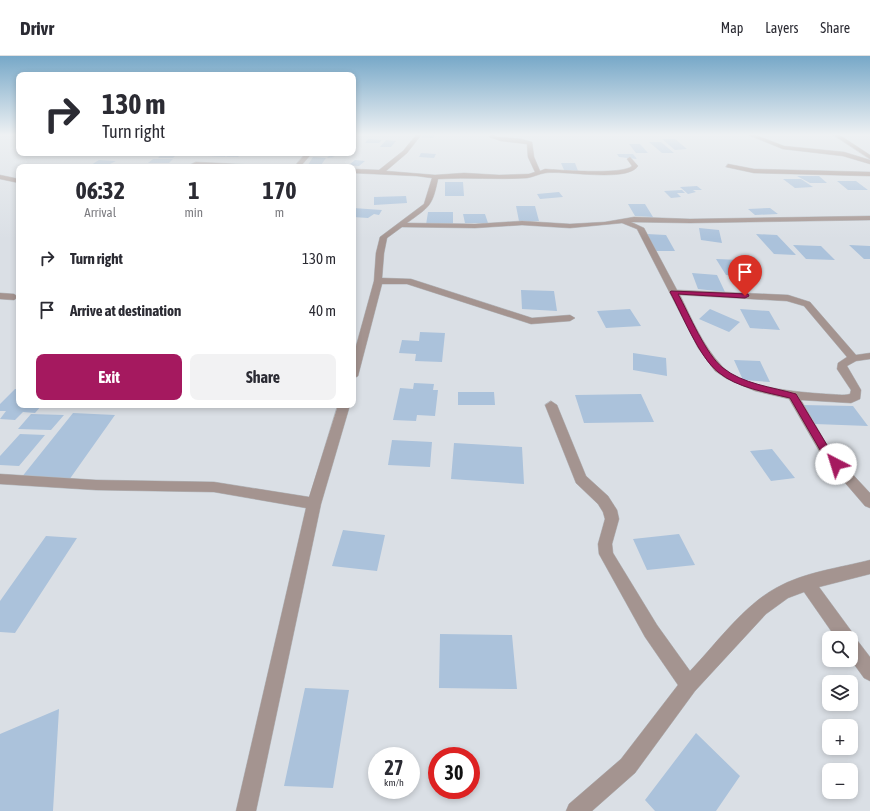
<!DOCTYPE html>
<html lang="en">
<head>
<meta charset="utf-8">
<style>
  :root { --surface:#fff; --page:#f2f2f3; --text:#2b2b33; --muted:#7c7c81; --line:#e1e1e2; --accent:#a5195f }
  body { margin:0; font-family:"Asap Condensed",sans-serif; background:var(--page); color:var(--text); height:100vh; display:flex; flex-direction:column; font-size:15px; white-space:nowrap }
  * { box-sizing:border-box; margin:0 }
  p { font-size:13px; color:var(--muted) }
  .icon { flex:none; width:22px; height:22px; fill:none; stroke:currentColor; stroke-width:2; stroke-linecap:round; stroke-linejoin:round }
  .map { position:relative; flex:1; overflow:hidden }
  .sheet { position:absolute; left:16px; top:108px; width:340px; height:244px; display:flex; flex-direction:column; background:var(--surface); border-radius:8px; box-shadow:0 2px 6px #0003 }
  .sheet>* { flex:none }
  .hud { position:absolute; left:16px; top:16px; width:340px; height:84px; border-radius:8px; box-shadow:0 2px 6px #0003; background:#fff; color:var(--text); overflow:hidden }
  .buttons { position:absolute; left:822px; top:575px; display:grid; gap:8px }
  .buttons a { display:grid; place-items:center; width:36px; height:36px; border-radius:8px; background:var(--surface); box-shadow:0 2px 6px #0003; font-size:20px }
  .speed { position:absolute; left:368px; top:691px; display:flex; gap:8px; font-size:20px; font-weight:700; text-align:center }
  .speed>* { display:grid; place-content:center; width:52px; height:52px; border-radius:50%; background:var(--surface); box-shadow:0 2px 6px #0003; line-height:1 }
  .speed small { font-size:10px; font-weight:400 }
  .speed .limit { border:6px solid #d22; background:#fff; color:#111 }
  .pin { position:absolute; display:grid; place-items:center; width:34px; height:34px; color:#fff; margin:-41px -17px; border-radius:50% 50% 50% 0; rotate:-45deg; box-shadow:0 0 4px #0007 }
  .pin .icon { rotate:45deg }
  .me { position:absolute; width:44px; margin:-22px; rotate:320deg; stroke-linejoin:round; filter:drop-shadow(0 0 3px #0008) }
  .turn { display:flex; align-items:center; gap:14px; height:84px; padding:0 20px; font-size:18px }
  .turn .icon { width:52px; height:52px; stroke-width:2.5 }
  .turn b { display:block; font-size:28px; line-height:34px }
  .eta { display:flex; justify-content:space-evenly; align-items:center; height:68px; text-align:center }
  .eta b { font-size:24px; font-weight:700; line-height:28px }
  .button { display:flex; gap:8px; margin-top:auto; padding:8px 20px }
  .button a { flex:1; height:46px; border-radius:8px; background:var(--accent); color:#fff; font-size:16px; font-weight:700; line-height:46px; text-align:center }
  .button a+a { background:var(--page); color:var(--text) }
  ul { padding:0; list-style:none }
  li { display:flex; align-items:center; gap:12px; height:52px; padding:0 20px }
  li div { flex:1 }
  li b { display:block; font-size:15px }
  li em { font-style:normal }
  header { display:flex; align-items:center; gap:24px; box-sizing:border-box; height:56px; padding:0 20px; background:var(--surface); border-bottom:1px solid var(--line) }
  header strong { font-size:19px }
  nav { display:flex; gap:22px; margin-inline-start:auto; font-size:14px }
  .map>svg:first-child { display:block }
  .building { fill:#abc2db }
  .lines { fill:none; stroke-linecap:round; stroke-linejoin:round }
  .minor-casing { stroke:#b5babf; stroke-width:1 }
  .minor { fill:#a49490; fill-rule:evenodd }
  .route { fill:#a5195f; stroke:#6b103e }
</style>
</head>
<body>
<header>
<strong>Drivr</strong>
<nav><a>Map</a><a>Layers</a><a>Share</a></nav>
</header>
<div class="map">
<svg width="870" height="755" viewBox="0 0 870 755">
  <rect width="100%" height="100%" fill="#dadfe5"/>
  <!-- building -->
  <path class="building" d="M425 78H437L433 82 421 81Z
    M368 83 382 84 379 87H365Z
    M662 83H675L687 93 675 94Z
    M386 84 396 85 391 91H380Z
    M649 86H661L674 97H662Z
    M629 88H640L648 97H636Z
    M210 97H229L225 101 207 100Z
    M230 97H242L238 101H226Z
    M317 97H333L334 98 332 100 335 101 327 102 329 100H315Z
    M421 97 436 98 434 102 419 101Z
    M162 98H177L173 102H158Z
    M617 98H633L637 103 619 101Z
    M313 101 326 102 321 109H308Z
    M153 103H173L169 107H148Z
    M99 104 116 105 108 109H91Z
    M355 104 365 105 359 110 349 109Z
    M561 107H575L578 115 564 114Z
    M797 120H819L827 127H810Z
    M783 123H801L813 131 795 132Z
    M837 125H856L868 134H848Z
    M445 126H463L464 140H445Z
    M697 130 702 134H693L696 136 688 138 680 131Z
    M682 134 685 137H677L681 141 671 142 664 135Z
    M559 136 563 141 540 143 537 138Z
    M406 140 407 147 374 149V141Z
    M628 148H645L653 161 635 160Z
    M516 150H535L539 165H519Z
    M353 152 382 154 379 159 374 158 368 162 353 161Z
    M770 152 778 158 755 159 748 153Z
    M428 156H453V169H426Z
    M463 158H485L488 167H465Z
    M699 172 719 174 722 187 701 184Z
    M647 178 666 179 675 195H655Z
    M756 178 777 179 796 199 774 198Z
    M793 189 821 190 835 204 806 203Z
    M849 189 870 190V203H864Z
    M716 203 741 204 752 220 726 219Z
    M692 217 717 219 725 236 698 233Z
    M521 234 554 235 557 255 522 253Z
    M630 253 641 270 606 272 597 255Z
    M710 253 740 266 729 276 699 263Z
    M740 253 769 255 780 274 750 272Z
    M420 276 445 277 442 306 415 305 416 298 399 297 402 284 419 285Z
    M633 297 666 302 667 320 633 314Z
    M734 304 760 305 770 326 743 324Z
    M414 327 434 328 433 334H438L435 360 417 359 416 365 393 364 400 332 413 333Z
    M15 333H19V349H42L35 357 23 356 15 364 0 363 6 355H0V348Z
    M458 336H494L495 349H458Z
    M641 338 654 366 584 367 575 339Z
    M802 349 853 350 868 370 815 368Z
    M73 357 115 359 69 424 21 422Z
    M31 358 64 359 51 374 18 373Z
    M20 378 45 379 19 410 0 409V400Z
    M392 384 432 386 430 411 388 409Z
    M454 387 522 391 524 428 451 423Z
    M772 393 795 422 771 425 750 395Z
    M343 474 385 479 377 515 332 510Z
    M679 478 695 509 647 514 633 483Z
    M46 480 77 482 15 577 0 576V545Z
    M440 578 512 579 517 633 439 632Z
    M305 632 349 634 333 732 284 730Z
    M59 653 53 755H0V678Z
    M696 677 740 720 716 755H655L645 744Z"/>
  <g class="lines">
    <!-- minor casing -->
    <g class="minor-casing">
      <path id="minor" d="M417 78H422L407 97 386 115 435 119 464 117 499 119 529 118 535 116 528 101 527 88 501 85 489 81 491 78H495V80L498 81 521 83 532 86 534 101 540 115 545 113C560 114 623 119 632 110L627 103 630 101 638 110C627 127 564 114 545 117 539 118 533 121 527 122 497 124 468 121 438 123 432 151 430 150 407 167L475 168 522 165 570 168 605 166 634 161 690 163 870 160V164L690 167 631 166 644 172 677 234 788 239 810 246 856 299 870 297V303L856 305 847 310 861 334 860 343 851 347 801 344 830 394 870 437V452L865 450 822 400 789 343 755 335 727 323 715 315 698 292 637 173 622 167 570 172 522 169 475 172 402 171 387 182 384 197 382 222 411 223 532 262 570 259 575 262 570 265 531 268 407 228H382L358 320 353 323V301L374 225 376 197 380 181 424 148 432 122 417 120 353 117V113L379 114 403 95ZM680 239 787 245 804 250 847 301 838 307 837 313 851 334 850 338C843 340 834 338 826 338 798 336 742 332 722 310 703 290 692 263 680 239Z
        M746 78H753L784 90 844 96 870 104V108L843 100 783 93Z
        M832 78H838L870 99V103Z
        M306 97H312L300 111H294Z
        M196 106 255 109 258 111H185Z
        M728 108 754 113 870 116V120L754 117 726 111Z
        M0 119 19 123V127L0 123Z
        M0 237 14 238 18 241 14 244 0 243Z
        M551 345 557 349 586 420 608 440 617 454 619 463 612 488 613 497 657 569 690 615C716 588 743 550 776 532 804 516 839 512 870 504V518L819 531 852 576 854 583 857 584 870 601V625L864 622 851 604V582H836L804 536 788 542 766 558 695 635 635 717 592 755H566L569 748 621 703 678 629 645 581 599 498 598 488 605 463 603 456 598 448 576 427 545 349Z
        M338 349H350L321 448 256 755H236L306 452 214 436 96 434 0 428V418L96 424 214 426 309 441Z"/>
    </g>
    <!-- minor -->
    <use href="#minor" class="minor"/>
  </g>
  <!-- sky -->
  <linearGradient id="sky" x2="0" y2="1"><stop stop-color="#77a8c8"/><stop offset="0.43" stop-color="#eef1f3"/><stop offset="1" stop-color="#eef1f3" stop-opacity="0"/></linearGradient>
  <rect width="870" height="183" fill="url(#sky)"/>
  <!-- route -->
  <path class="route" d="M671 235 748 238 749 240 745 242 678 238C689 258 706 299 723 312 743 328 772 331 796 338L830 394 841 408 840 410H833L823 399 790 342C766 336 737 332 718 316 699 301 682 258 670 236Z"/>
</svg>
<div class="buttons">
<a><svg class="icon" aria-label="search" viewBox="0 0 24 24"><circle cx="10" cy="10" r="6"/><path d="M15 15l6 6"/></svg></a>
<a><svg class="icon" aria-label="layers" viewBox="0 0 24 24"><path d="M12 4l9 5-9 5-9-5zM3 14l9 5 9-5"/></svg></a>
<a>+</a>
<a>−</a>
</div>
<div class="speed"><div>27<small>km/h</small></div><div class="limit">30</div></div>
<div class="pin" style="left:745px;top:240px;background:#d93025"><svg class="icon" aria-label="arrive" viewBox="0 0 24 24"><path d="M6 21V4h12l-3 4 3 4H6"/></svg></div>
<svg class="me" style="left:836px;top:408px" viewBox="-20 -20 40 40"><circle r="19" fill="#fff"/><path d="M0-13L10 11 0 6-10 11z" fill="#a5195f"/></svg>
<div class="hud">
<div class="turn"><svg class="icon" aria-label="right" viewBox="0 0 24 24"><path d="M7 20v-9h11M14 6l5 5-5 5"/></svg><div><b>130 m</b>Turn right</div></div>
</div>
<section class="sheet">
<div class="eta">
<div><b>06:32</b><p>Arrival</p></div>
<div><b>1</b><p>min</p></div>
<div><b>170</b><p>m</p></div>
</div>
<ul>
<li><svg class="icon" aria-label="right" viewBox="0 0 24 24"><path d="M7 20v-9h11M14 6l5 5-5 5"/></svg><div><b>Turn right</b></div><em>130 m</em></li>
<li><svg class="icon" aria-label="arrive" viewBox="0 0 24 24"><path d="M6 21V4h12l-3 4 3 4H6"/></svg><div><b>Arrive at destination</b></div><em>40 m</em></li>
</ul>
<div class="button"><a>Exit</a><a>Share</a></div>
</section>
</div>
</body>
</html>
